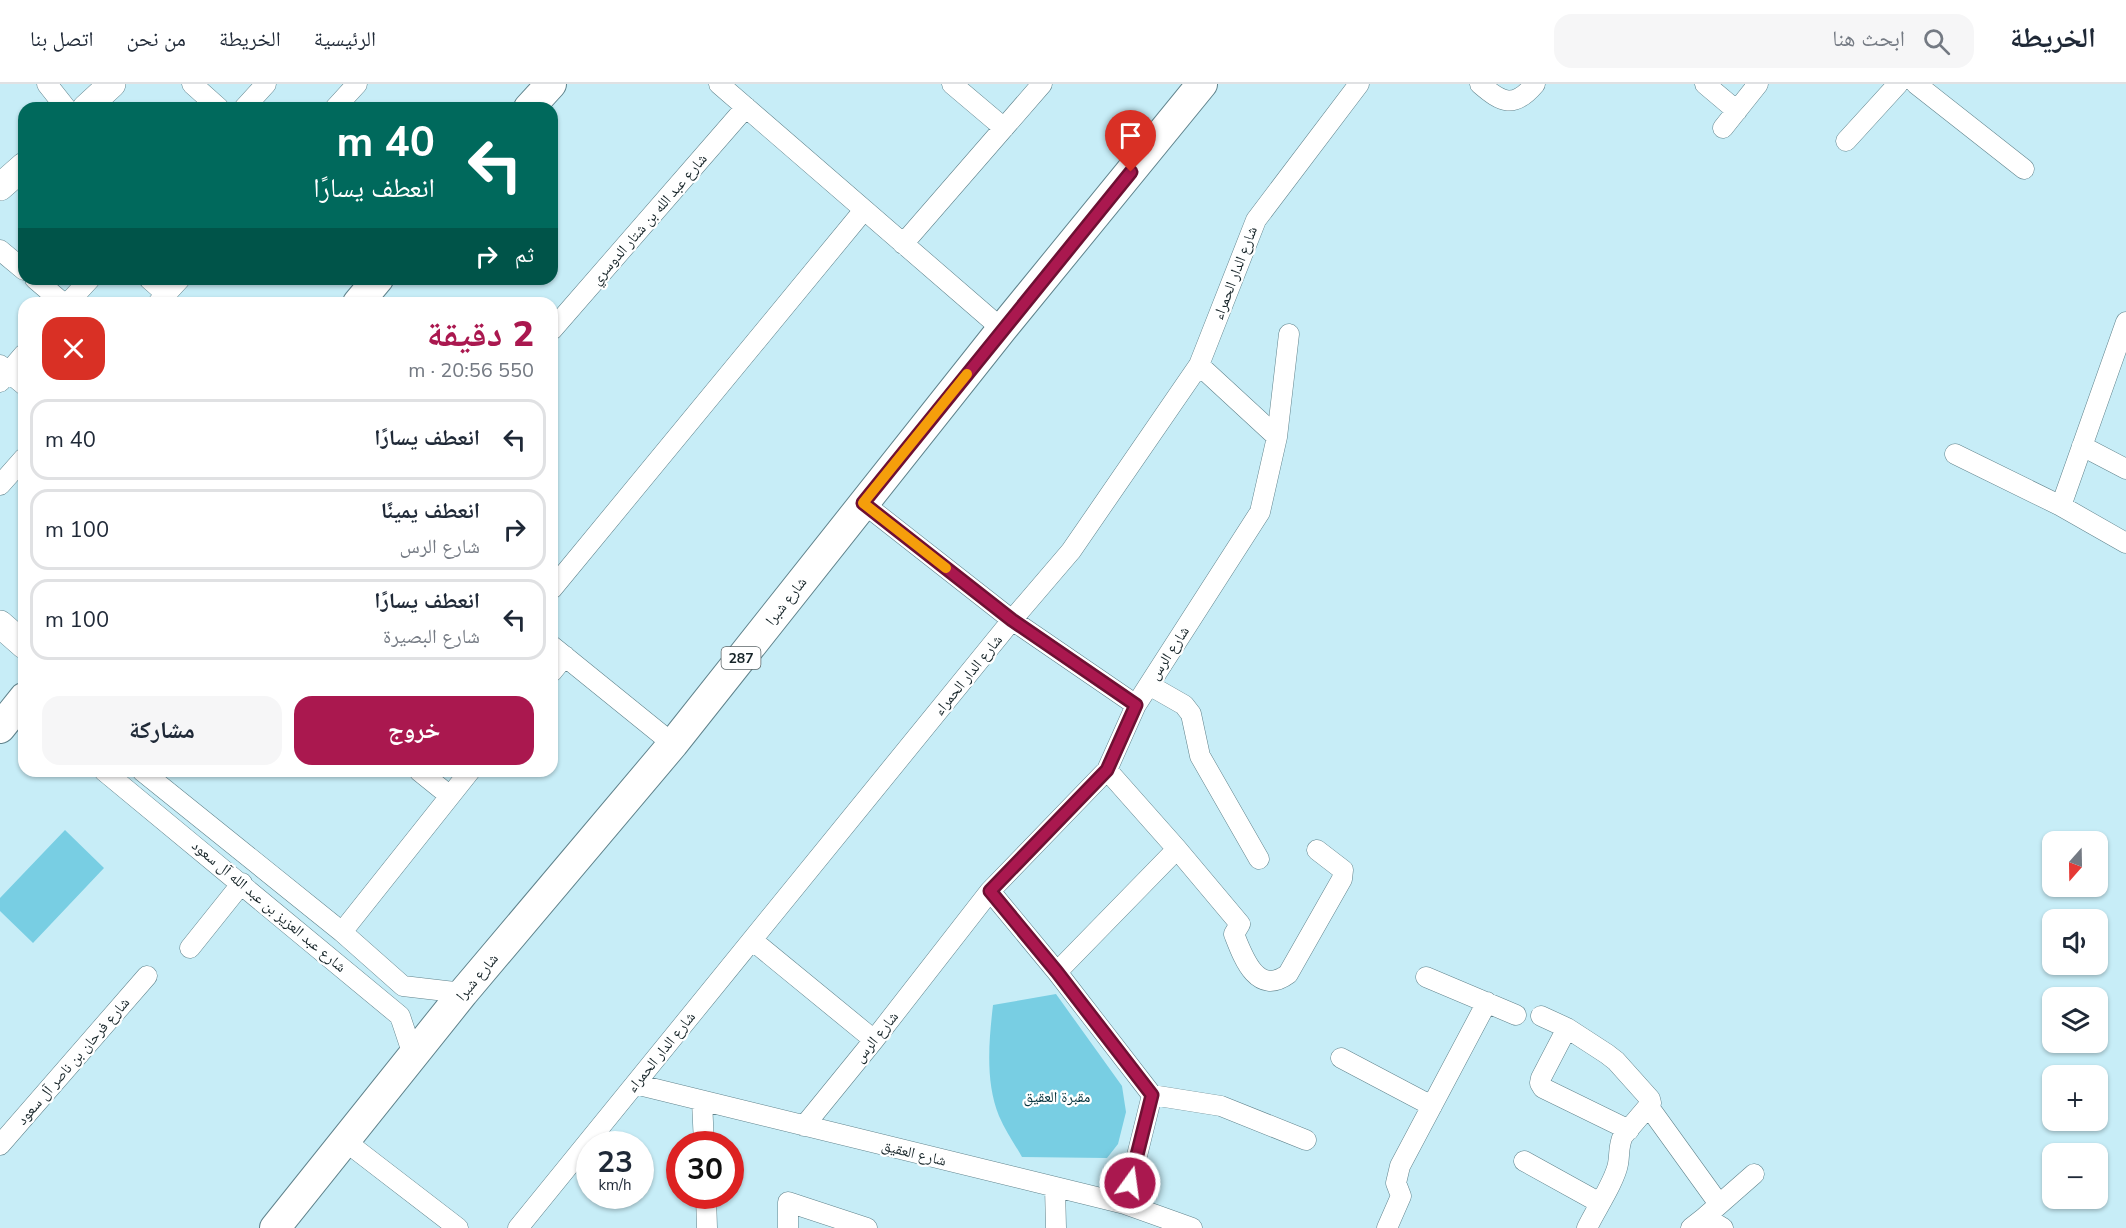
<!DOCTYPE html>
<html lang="ar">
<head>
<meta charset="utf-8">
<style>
  :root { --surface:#fff; --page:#f6f6f7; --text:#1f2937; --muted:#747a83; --line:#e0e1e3; --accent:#aa184f }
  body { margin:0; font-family:"Nunito Sans","Noto Naskh Arabic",sans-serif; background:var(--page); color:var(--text); direction:rtl; height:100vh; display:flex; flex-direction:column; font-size:22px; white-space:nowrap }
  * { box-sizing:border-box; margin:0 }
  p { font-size:20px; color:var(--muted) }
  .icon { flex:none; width:33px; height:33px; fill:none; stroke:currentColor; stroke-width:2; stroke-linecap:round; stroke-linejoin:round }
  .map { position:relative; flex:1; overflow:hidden; direction:ltr }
  .panel { position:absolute; left:18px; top:213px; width:540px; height:480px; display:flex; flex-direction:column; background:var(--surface); border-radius:18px; box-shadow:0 2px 4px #0004; direction:rtl }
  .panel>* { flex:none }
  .banner { position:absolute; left:18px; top:18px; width:540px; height:183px; border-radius:18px; box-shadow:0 2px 4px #0004; direction:rtl; background:#00695c; color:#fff; overflow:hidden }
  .needle { width:39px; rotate:200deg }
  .controls { position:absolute; left:2042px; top:747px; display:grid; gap:12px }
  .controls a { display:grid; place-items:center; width:66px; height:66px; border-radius:12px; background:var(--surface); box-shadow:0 2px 4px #0004; font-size:30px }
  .speed { position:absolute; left:576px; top:1047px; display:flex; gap:12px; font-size:30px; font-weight:700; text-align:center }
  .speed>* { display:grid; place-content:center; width:78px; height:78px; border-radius:50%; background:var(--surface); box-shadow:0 2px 4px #0004; line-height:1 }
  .speed small { font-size:15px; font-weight:400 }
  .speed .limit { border:9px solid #d22; background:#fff; color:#111 }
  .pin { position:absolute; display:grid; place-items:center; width:51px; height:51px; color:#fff; margin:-62px -26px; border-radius:50% 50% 50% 0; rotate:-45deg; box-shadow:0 0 6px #0007 }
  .pin .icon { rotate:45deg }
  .me { position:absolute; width:66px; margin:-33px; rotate:14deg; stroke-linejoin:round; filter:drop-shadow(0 0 4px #0008) }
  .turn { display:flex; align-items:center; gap:21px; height:126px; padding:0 24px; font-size:27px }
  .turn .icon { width:78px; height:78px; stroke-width:2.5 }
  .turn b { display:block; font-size:42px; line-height:51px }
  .then { display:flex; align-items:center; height:57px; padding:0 24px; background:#0003; gap:12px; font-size:22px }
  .round { display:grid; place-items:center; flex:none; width:63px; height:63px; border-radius:18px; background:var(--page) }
  .summary { display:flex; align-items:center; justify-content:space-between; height:102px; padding:0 24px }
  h1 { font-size:36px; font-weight:800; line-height:45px; color:var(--accent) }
  .primary-button { display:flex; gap:12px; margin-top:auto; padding:12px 24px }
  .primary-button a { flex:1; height:69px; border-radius:18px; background:var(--accent); color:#fff; font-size:24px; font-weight:800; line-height:69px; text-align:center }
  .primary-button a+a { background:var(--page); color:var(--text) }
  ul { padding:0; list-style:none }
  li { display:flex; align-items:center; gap:18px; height:81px; margin:0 12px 9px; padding:0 12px; border:3px solid var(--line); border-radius:18px }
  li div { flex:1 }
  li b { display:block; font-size:22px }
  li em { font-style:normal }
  header { display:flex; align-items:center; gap:36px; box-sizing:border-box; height:84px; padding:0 30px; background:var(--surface); border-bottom:2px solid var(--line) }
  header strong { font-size:28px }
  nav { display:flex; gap:33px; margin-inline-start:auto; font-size:21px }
  .search { width:420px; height:54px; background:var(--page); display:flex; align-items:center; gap:15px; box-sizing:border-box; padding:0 21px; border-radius:18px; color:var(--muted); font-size:22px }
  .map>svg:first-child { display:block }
  .green { fill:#78cee3 }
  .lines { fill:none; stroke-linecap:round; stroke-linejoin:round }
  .street-casing { stroke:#60838c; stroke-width:21 }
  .secondary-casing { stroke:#60838c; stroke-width:28 }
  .primary-casing { stroke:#60838c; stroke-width:32 }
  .street { stroke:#fff; stroke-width:20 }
  .secondary { stroke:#fff; stroke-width:27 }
  .primary { stroke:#fff; stroke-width:30 }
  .route-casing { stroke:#6e1033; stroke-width:15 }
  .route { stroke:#aa184f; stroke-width:10 }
  .slow { stroke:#f59e0b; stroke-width:10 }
  .labels { text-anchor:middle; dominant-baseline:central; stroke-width:4.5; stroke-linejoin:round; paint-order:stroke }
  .shield { fill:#fff; stroke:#5c6668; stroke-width:1.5 }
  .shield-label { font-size:14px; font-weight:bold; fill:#162428 }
  .street-label { font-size:15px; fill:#162428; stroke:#fff }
  .park-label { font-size:15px; fill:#06333d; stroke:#fff }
</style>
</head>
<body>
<header>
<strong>الخريطة</strong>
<div class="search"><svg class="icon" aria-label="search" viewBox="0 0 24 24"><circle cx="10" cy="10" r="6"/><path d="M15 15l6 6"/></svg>ابحث هنا</div>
<nav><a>الرئيسية</a><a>الخريطة</a><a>من نحن</a><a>اتصل بنا</a></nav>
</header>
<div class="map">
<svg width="2126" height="1144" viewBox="0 0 2126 1144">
  <rect width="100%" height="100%" fill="#c7edf7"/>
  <!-- green -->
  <path class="green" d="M65 746 104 784 33 859 0 827V814Z
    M1056 910 1122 1002 1126 1028 1118 1060 1107 1074 1022 1073C1014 1059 1005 1046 999 1032 985 998 989 956 993 921Z"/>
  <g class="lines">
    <!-- street casing -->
    <g class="street-casing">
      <path id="street" d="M47 0 66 24
        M192 0 219 24
        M719 0 1002 245
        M952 0 1004 44
        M1480 0C1502 19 1514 25 1535 0
        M1705 0 1737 27
        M1916 0 2024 85
        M244 24 266 0
        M335 24 357 0
        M1723 44 1758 0
        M1846 57 1898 0
        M903 160 1042 0
        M0 166 24 186
        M35 195 63 219
        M149 195 166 210
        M68 219 90 195
        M158 219 180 195
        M552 246 746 23
        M0 281 24 301
        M1199 281 1277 353
        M0 298 24 270
        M2082 362 2126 385
        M1955 370 2061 422 2126 459
        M0 401 24 374
        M863 419 1012 536 1136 621
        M2061 422 2126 238
        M552 505 864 126
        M552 562 673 660
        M552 588 565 572
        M1149 601 1184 621 1191 630 1200 672 1259 775
        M1107 686 1177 765 1240 840 1234 850C1243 873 1257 913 1288 890L1342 795 1343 786 1317 766
        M104 687 400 932 413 971
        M142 687 342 848 403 902 463 909
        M419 687 450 712
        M990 807 1057 888 1152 1011 1125 1120
        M342 848 470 687
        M752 856 874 956
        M190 864 242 799
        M1057 888 1177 765
        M1426 893 1516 931
        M1541 932 1567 944 1607 970 1616 977 1650 1015 1651 1019 1623 1052C1618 1062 1620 1070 1618 1080 1615 1097 1595 1127 1587 1144
        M1567 944 1541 994 1540 999 1543 1004 1629 1046
        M1341 974 1432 1022
        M635 1000 1125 1120 1192 1144
        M1152 1011 1221 1022 1306 1056
        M702 1017 704 1060
        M1649 1023 1719 1120
        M804 1042 874 956 990 807 1107 686 1136 621 1260 428 1277 353 1289 250
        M345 1057 458 1144
        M0 1061 147 892
        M1524 1077 1600 1119
        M1055 1103 1056 1144
        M706 1112 707 1144
        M1705 1133 1754 1090
        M518 1144 1012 536 1071 467 1199 281 1256 136 1359 0
        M788 1144V1118L867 1144
        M1387 1144 1401 1112 1396 1099 1400 1082 1487 918
        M1691 1144 1705 1133 1723 1144"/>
    </g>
    <!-- secondary casing -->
    <g class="secondary-casing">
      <path id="secondary" d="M86 24 112 0
        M0 103 24 82
        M0 540 24 561"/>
    </g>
    <!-- primary casing -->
    <g class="primary-casing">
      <path id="primary" d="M529 24 551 0
        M358 219 378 195
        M0 644 24 614
        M275 1144 463 909 673 660 1002 245 1202 0"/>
    </g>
    <!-- street -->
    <use href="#street" class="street"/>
    <!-- secondary -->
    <use href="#secondary" class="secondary"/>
    <!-- primary -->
    <use href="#primary" class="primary"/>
  </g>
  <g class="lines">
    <!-- route casing -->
    <g class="route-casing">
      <path id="route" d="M1130 1099 1152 1011 1057 888 990 807 1107 686 1136 621 1012 536 863 419 1131 88"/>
    </g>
    <!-- route -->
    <use href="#route" class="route"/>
    <!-- slow -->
    <path class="slow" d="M946 484 863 419 967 290"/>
  </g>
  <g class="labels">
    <!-- shield labels -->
    <rect class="shield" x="721.5" y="563" width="39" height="22" rx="4.5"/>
    <g class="shield-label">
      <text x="741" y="574">287</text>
    </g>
    <!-- street labels -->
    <g class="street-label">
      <text transform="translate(649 135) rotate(-49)">شارع عبد الله بن شتار الدوسري</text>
      <text transform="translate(1235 189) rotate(-69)">شارع الدار الحمراء</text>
      <text transform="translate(786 517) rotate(-52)">شارع شبرا</text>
      <text transform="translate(1169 569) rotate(-57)">شارع الرس</text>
      <text transform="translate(968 591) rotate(-51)">شارع الدار الحمراء</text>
      <text transform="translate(269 822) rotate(40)">شارع عبد العزيز بن عبد الله آل سعود</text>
      <text transform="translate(477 893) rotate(-50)">شارع شبرا</text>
      <text transform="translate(876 953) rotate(-51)">شارع الرس</text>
      <text transform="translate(661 968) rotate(-51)">شارع الدار الحمراء</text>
      <text transform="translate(73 977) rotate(-49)">شارع فرحان بن ناصر آل سعود</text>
      <text transform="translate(914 1069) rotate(14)">شارع العقيق</text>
    </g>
    <!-- park labels -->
    <g class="park-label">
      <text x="1057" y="1013">مقبرة العقيق</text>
    </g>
  </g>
</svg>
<div class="controls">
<a><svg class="needle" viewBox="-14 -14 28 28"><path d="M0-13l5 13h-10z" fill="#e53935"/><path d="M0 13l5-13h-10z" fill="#747a83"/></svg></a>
<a><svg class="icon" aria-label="sound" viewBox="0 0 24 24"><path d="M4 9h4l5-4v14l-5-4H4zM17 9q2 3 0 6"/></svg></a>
<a><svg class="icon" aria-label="layers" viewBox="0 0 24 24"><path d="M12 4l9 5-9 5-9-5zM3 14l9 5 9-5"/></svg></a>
<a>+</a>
<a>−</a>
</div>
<div class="speed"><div>23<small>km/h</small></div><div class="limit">30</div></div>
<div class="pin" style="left:1131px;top:88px;background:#d93025"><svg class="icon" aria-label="arrive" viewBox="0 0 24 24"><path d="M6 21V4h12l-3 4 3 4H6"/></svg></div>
<svg class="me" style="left:1130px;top:1099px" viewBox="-20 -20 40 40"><circle r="17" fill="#aa184f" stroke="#fff" stroke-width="3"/><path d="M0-11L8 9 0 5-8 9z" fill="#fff"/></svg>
<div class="banner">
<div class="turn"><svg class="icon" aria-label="left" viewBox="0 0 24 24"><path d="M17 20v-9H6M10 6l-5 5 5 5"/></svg><div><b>40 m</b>انعطف يسارًا</div></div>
<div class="then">ثم<svg class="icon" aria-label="right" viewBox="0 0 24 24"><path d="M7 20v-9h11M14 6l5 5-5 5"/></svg></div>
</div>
<section class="panel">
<div class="summary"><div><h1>2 دقيقة</h1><p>550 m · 20:56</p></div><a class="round" style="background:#d93025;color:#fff"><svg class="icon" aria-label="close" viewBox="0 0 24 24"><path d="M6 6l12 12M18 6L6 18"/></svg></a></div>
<ul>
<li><svg class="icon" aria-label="left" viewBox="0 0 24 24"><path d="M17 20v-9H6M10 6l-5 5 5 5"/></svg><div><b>انعطف يسارًا</b></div><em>40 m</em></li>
<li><svg class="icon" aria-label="right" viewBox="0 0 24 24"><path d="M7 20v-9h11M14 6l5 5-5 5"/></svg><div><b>انعطف يمينًا</b><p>شارع الرس</p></div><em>100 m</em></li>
<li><svg class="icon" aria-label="left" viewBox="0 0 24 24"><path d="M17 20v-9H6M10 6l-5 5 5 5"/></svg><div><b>انعطف يسارًا</b><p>شارع البصيرة</p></div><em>100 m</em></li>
</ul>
<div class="primary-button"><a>خروج</a><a>مشاركة</a></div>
</section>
</div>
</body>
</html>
